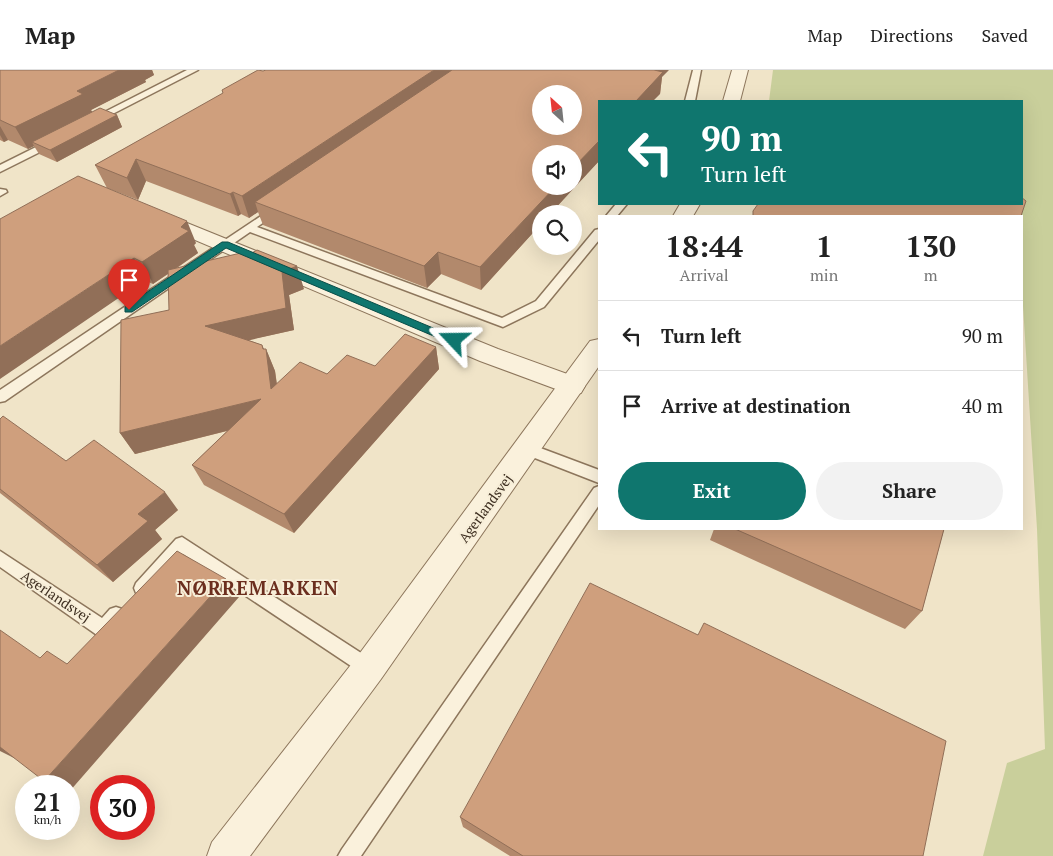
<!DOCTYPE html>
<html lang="en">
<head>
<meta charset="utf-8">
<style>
  :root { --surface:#fff; --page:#f2f2f2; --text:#222; --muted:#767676; --line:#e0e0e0; --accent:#0f766e }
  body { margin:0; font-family:"PT Serif",serif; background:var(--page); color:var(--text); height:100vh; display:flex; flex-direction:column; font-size:19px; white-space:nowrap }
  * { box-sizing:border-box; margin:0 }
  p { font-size:16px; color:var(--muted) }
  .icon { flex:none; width:28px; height:28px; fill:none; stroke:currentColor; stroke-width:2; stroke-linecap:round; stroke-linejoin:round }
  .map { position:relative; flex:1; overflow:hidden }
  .side { position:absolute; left:598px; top:145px; width:425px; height:315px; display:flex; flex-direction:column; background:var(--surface); border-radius:0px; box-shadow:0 5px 20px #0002 }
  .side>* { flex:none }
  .banner { position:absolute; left:598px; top:30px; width:425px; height:105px; border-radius:0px; box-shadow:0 5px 20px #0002; background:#0f766e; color:#fff; overflow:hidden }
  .needle { width:32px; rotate:333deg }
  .tools { position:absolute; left:532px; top:15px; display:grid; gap:10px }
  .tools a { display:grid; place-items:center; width:50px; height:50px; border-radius:50%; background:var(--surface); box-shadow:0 5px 20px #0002; font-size:25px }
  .speed { position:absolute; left:15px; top:705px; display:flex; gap:10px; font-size:25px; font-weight:700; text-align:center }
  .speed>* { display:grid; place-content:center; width:65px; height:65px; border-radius:50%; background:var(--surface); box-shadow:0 5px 20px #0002; line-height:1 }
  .speed small { font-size:12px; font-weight:400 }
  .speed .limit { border:8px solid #d22; background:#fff; color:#111 }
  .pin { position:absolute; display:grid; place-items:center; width:42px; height:42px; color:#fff; margin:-51px -21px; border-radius:50% 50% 50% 0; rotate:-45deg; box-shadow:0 0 5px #0007 }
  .pin .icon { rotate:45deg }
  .me { position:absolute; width:55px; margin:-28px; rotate:293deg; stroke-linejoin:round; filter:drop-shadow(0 0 4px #0008) }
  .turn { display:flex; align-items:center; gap:18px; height:105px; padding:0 20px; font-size:22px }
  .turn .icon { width:65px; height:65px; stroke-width:2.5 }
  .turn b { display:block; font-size:35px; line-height:42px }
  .eta { display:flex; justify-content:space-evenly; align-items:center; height:85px; text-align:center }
  .eta b { font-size:30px; font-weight:700; line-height:35px }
  .primary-button { display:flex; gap:10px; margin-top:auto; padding:10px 20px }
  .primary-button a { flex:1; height:58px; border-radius:30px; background:var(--accent); color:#fff; font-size:20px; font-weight:700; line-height:58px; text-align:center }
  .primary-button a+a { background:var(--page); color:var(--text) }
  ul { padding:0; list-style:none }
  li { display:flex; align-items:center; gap:15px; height:70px; padding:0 20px; border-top:1px solid var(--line) }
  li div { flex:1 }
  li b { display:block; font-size:19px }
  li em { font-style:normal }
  header { display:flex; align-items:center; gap:30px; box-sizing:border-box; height:70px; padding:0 25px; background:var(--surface); border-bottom:1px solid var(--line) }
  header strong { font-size:24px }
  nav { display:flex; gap:28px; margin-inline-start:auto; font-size:18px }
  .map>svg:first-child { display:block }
  .green { fill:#c9cf9b }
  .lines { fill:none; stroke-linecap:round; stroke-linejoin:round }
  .service-casing { stroke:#8d765c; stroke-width:3 }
  .minor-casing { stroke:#8d765c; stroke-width:2 }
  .tertiary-casing { stroke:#8d765c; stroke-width:2 }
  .service { fill:#faf1dc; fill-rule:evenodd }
  .minor { fill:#faf1dc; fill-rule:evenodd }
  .tertiary { fill:#faf1dc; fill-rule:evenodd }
  .wall { fill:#b2896c }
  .shaded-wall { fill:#916f58 }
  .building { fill:#cf9f7d; stroke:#916f58; fill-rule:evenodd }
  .route { fill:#0f766e; stroke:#0a4d48 }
  .labels { text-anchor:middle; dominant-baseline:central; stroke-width:4; stroke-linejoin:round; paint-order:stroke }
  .street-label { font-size:14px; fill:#3d2e20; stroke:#f7eed8 }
  .district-label { font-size:19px; font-weight:bold; letter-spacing:1px; fill:#6b2e1e; stroke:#f7eed8 }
</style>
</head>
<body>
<header>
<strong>Map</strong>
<nav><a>Map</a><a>Directions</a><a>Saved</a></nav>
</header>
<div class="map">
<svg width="1053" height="786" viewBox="0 0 1053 786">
  <rect width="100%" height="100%" fill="#f0e4c8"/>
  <!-- green -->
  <path class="green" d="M773 0H1053V786H983L1007 693 1045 679 1037 459 1021 204V146H1018L1021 134V31H769Z"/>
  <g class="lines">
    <!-- service casing -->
    <g class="service-casing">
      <path id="service" d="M187 0H198L95 53H89L87 51Z
        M693 0H701L695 31H685Z
        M54 68 58 69V73L0 102V95Z
        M0 119 6 120 7 122 0 126Z
        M616 134H627L617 146H606Z
        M276 136 280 137 282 139 280 141 257 157 502 248 536 231 595 160 599 159V170L544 237 503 257 250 162 5 331 0 332V320Z
        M527 373 599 400V413L522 383 520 379 522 375Z
        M599 416V435L361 786H338L342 779 594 418Z
        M182 467 375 592 378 598 375 604 369 607 363 604 183 484 148 523 142 526 136 523 134 518 136 513 176 469Z
        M0 481 102 548 110 539 116 537 122 539 125 545C121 554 112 564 103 567L97 565 0 497Z"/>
    </g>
    <!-- minor casing -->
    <g class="minor-casing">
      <path id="minor" d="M155 140 498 279 581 309 585 316 581 323 572 325 480 291 148 150 145 146 148 142Z"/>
    </g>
    <!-- tertiary casing -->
    <g class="tertiary-casing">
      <path id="tertiary" d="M732 0H748L740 31H723Z
        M680 134H700L693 146H673Z
        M599 269V296L381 609 250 786H207L212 772 357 587 590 271Z"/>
    </g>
    <!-- service -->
    <use href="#service" class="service"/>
    <!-- minor -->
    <use href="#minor" class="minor"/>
    <!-- tertiary -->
    <use href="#tertiary" class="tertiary"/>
  </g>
  <!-- wall -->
  <path class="wall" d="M0 0H152L154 5 145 10 146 12 91 40 92 42 117 45 122 57 57 92 39 84 34 76 28 79 8 70 4 72 0 70Z
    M263 1 662 7 660 24 599 31V91L550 144H541V154L481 220 441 204 427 218 263 155 258 142 249 148 241 144 238 146 146 111 138 130 107 118 95 95Z
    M0 149 196 173 194 175 198 183 177 198 304 219 289 225 294 260 248 270 262 275 264 279H266L275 301 277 314 327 304 375 296 436 277 439 299 294 463 204 415 192 395 227 361 135 384 120 363 169 240 168 204 153 214Z
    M0 349 66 391 178 440 155 460 162 469 113 512 0 423Z
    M714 459H944L922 541 905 559 710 470Z
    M460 747 923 786H510L463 757Z"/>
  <!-- shaded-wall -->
  <path class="shaded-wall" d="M119 0H152L154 5 145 10 146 12 91 40 94 45 32 72 34 76 28 79 15 57 77 21Z
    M434 0H468L255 132 258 142 249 148 242 126Z
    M652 0H669L662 7 660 24 653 31H636Z
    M117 45 122 57 57 92 50 80Z
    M0 56 8 70 4 72 0 65Z
    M599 71V91L550 144H541V154L481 220 480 197 556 116H574V97Z
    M136 89 146 111 138 130 127 108Z
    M233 122 241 144 238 146 230 124Z
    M187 151 196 173 194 175 198 183 153 214 142 192Z
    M438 182 441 204 427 218 424 196Z
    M134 188 145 210 0 309V276Z
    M297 196 304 219 289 225 294 260 215 278 205 256 282 202Z
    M262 275 267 289 266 279 275 301 280 341 271 319Z
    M436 277 439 299 294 463 284 444Z
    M261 329 270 350 135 384 120 363Z
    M165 422 178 440 155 460 162 469 113 512 97 495 138 444Z
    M226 509 239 527 69 722V716H56L44 711Z
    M0 676 16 689 0 681Z"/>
  <!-- building -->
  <path class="building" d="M0 0H119L77 21 83 24 15 57 0 50Z
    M258 0 263 1 266 0H434L242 126 233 122 230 124 136 89 127 108 95 95 223 23 222 20Z
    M452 0H654L663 2 636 31H599V71L574 97V84H541V116H556L480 197 438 182 424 196 255 132ZM541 24H574V56H541Z
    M100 38 117 45 50 80 32 72Z
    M78 106 187 151 181 157 189 161 142 192 134 188 0 276V149Z
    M1021 127 1026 131 1021 146H753V141L758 134H1021Z
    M257 180 297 196 282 202 286 238 205 256 262 275 263 279H266L271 319 300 292 327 304 347 285 375 296 405 264 436 277 284 444 192 395 261 329 120 363 121 250 169 240 168 200 245 182 250 184Z
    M3 346 66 391 94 370 165 422 138 444 148 451 97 495 0 419V349Z
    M735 459H944L922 541Z
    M177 481 226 509 44 711 0 677V560L40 588 47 581 67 594Z
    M590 513 698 565 704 553 946 671 923 786H523L460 747Z"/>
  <!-- route -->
  <path class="route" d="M222 172H228L457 268 459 270 454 274 450 273 226 178 132 242H125V237Z"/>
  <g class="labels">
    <!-- street labels -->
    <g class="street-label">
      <text transform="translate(485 438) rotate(-54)">Agerlandsvej</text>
      <text transform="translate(56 526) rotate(34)">Agerlandsvej</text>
    </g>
    <!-- district labels -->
    <g class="district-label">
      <text x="258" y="517">NØRREMARKEN</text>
    </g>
  </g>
</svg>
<div class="tools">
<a><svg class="needle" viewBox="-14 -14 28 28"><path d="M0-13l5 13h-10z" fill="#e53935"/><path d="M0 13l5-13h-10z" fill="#767676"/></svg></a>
<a><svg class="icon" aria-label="sound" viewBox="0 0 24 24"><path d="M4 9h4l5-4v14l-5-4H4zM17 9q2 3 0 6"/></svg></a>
<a><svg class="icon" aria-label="search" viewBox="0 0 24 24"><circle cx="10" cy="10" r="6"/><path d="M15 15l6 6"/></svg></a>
</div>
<div class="speed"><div>21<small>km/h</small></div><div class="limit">30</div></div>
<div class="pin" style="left:129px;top:240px;background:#d93025"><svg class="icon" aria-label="arrive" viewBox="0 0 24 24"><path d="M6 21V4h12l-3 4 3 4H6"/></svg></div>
<svg class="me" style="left:454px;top:270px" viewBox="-20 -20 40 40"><path d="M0-17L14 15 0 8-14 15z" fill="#0f766e" stroke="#fff" stroke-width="4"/></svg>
<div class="banner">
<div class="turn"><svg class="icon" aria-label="left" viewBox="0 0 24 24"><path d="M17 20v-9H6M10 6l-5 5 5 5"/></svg><div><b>90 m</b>Turn left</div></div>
</div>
<section class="side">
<div class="eta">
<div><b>18:44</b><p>Arrival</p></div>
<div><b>1</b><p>min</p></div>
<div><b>130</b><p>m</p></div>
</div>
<ul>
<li><svg class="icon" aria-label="left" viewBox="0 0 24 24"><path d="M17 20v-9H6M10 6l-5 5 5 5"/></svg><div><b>Turn left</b></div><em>90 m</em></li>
<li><svg class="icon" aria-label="arrive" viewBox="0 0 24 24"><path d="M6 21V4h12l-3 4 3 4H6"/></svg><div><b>Arrive at destination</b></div><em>40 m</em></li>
</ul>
<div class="primary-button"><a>Exit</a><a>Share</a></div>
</section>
</div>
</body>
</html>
